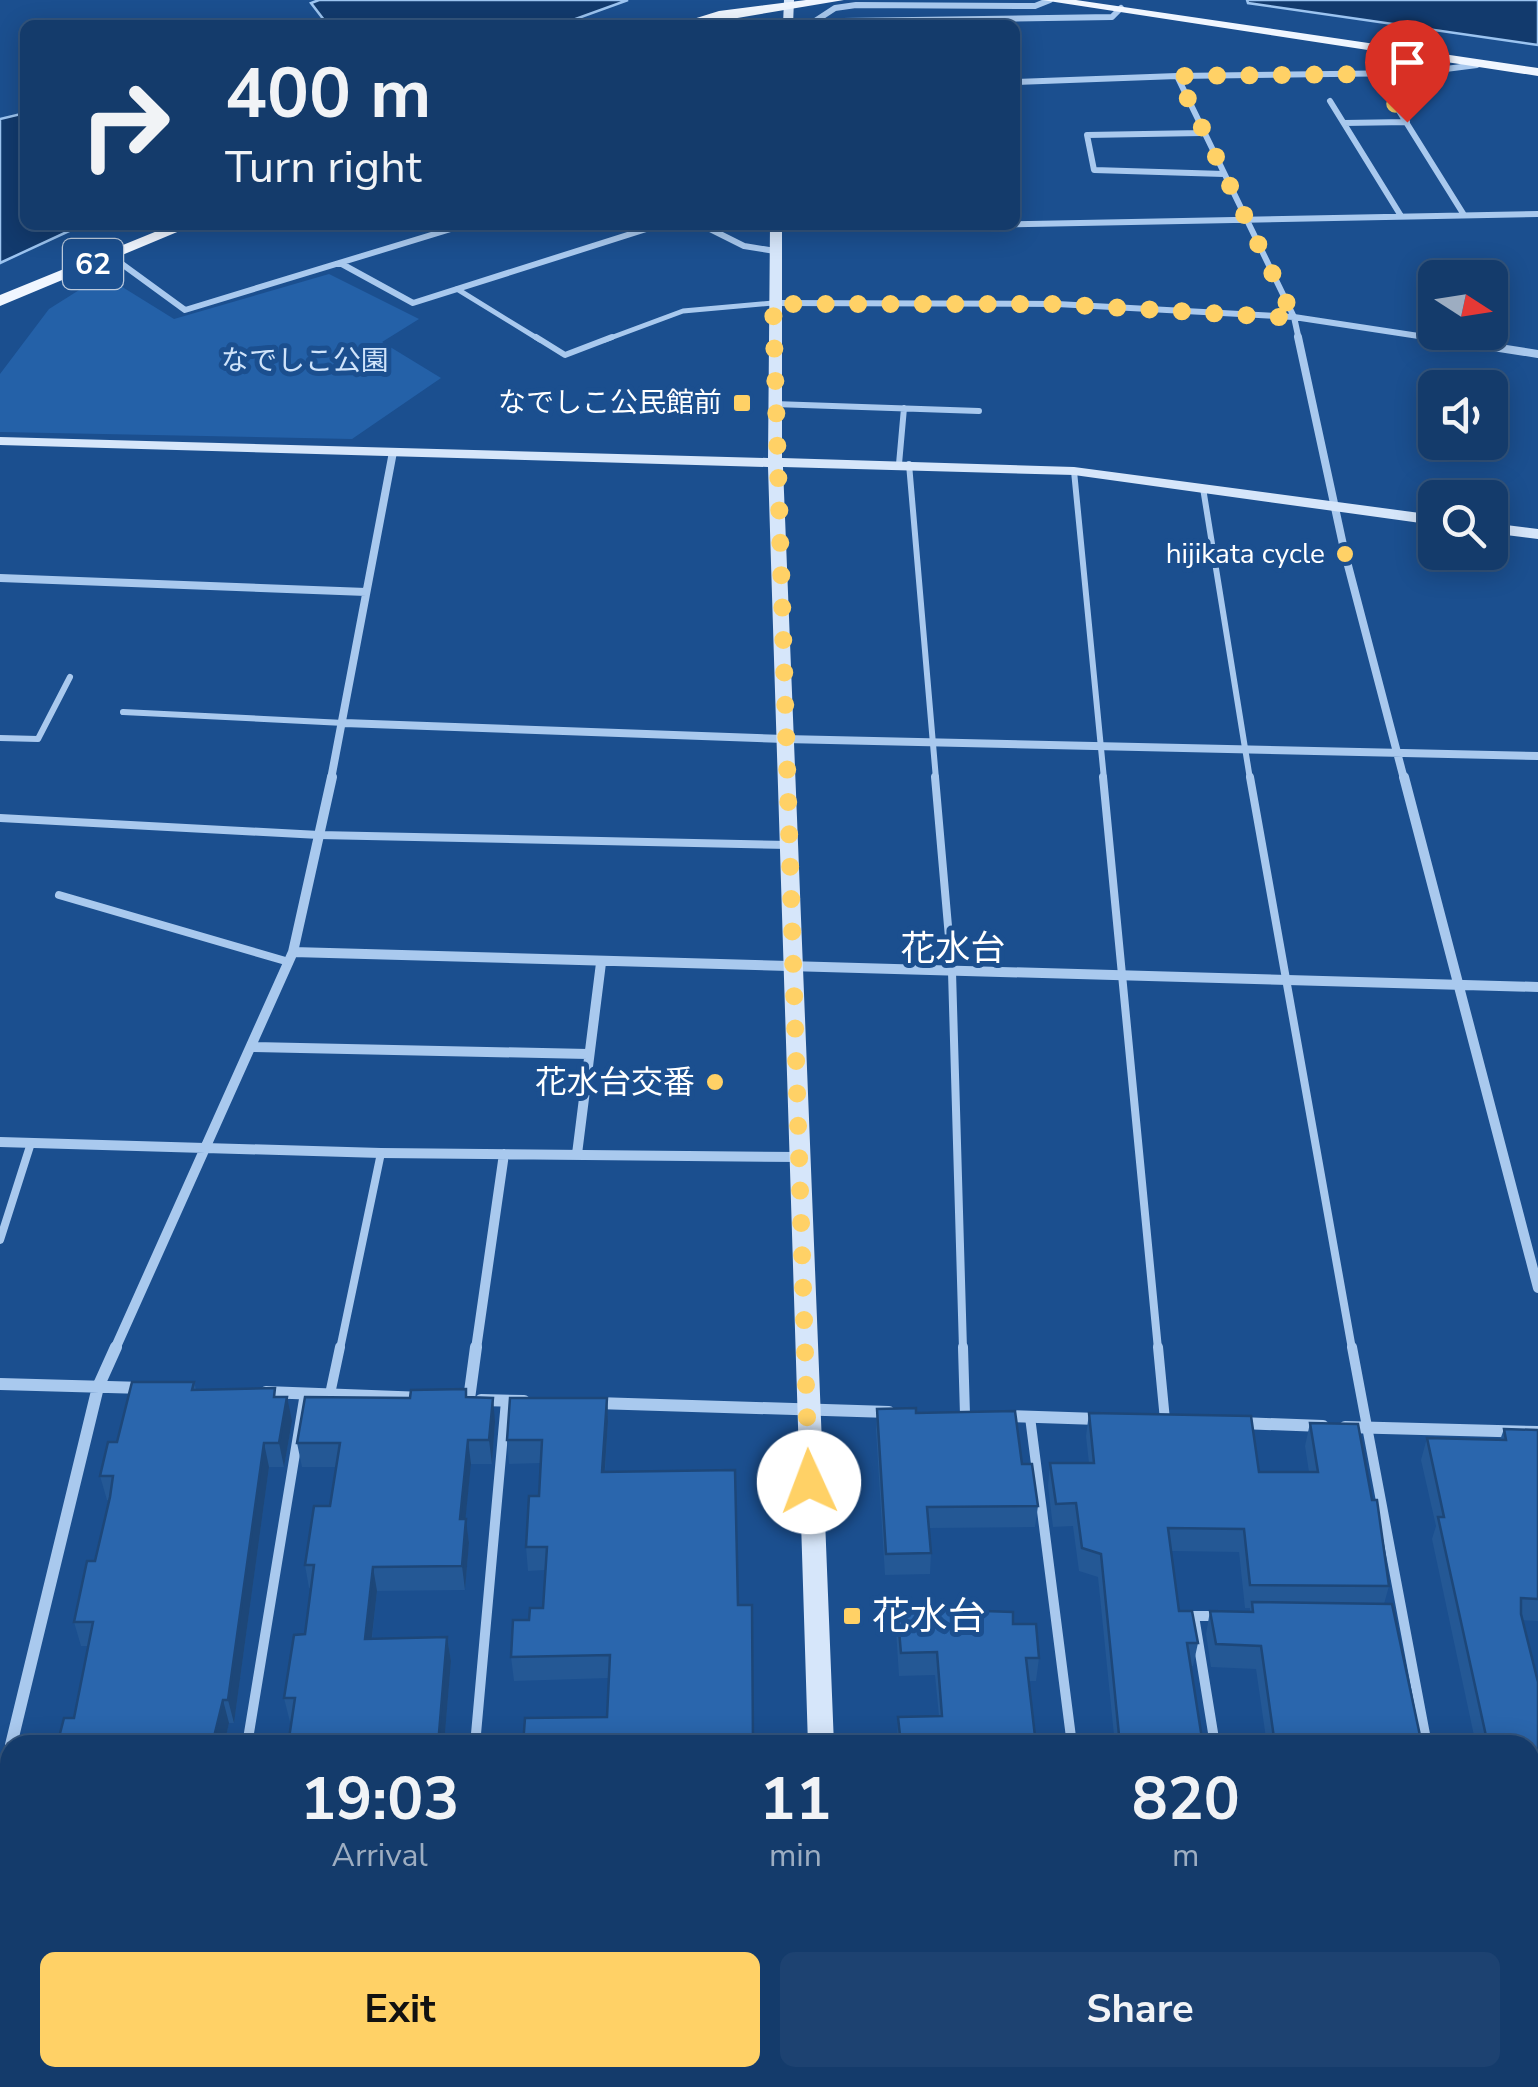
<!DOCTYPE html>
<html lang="en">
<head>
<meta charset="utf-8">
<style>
  :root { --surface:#143b6b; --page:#1d4271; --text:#f1f3f6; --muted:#9dadc1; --line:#33557e; --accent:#ffd166 }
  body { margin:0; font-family:"Nunito Sans","Noto Sans JP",sans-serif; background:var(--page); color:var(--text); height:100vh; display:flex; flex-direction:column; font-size:38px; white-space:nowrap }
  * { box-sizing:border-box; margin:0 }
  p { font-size:32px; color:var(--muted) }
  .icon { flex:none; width:55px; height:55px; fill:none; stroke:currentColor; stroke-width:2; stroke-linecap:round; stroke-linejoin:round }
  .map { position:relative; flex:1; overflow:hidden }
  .drawer { position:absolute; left:0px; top:1735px; width:1540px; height:352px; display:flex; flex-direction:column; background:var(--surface); border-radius:30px 30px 0 0; box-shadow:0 5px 25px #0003,0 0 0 2px var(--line) }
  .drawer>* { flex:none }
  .top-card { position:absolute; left:20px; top:20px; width:1000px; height:210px; border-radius:15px; box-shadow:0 5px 25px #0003,0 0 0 2px var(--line); background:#143b6b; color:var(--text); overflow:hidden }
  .needle { width:65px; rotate:102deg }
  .tools { position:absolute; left:1418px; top:260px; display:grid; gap:20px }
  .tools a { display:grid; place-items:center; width:90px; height:90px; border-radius:15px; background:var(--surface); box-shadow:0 5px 25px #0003,0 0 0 2px var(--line); font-size:50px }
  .pin { position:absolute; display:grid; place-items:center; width:85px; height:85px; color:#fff; margin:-102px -42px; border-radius:50% 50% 50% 0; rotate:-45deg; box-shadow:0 0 10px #0007 }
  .pin .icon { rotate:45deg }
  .me { position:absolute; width:110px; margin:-55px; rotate:358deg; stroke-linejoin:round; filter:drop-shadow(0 0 8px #0008) }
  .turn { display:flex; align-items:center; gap:35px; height:210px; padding:0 40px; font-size:45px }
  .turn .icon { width:130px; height:130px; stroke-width:2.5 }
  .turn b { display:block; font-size:70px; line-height:85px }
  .eta { display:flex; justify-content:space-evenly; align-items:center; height:170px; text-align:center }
  .eta b { font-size:60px; font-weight:700; line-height:70px }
  .action { display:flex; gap:20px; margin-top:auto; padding:20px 40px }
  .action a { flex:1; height:115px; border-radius:15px; background:var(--accent); color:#111; font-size:40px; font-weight:700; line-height:115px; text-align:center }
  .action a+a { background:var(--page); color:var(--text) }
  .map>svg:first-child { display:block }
  .green { fill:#2461a8 }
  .water { fill:#123a6d; stroke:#9cc4f0; stroke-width:2.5 }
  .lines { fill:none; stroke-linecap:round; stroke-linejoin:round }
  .lane-far3 { stroke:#a9c9ee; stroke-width:5 }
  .lane-far2 { stroke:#a9c9ee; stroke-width:6 }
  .lane-far1 { stroke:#a9c9ee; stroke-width:8 }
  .lane { stroke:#a9c9ee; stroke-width:10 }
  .street-far3 { stroke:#a9c9ee; stroke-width:6 }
  .street-far2 { stroke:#a9c9ee; stroke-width:8 }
  .street-far1 { stroke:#a9c9ee; stroke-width:10 }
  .street { stroke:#a9c9ee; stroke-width:12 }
  .secondary { fill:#d6e6fa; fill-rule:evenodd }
  .primary { fill:#f0f6ff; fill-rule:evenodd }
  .wall { fill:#245895 }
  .shaded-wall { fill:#1d4779 }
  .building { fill:#2a66ad; stroke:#1d4779; stroke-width:2.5 }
  .route { stroke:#ffd166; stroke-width:18; stroke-dasharray:0 32.4 }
  .poi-dot { fill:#ffd166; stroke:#1b4f8f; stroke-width:4 }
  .labels { text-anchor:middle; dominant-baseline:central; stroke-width:10; stroke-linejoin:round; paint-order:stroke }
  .far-park-label { font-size:28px; fill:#cfe3fa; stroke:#1b4f8f }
  .far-poi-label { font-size:28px; fill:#fff; stroke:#1b4f8f; text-anchor:end }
  .shield { fill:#1b4f8f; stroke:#bbcadd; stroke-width:2.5 }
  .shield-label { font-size:30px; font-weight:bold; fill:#fff }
  .poi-label { font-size:32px; fill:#fff; stroke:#1b4f8f; text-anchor:end }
  .neighbourhood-label { font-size:35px; fill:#fff; stroke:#1b4f8f }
  .near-poi-label { font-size:38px; fill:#fff; stroke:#1b4f8f; text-anchor:start }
</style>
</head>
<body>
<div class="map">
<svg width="1538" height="2087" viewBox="0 0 1538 2087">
  <rect width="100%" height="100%" fill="#1b4f8f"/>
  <!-- green -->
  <path class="green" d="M329 274 419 319 382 342 441 378 352 439 0 432V374L49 309 103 275 174 319Z"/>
  <!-- water -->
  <path class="water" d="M319 0H628L559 25H311L324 20 311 3Z
    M1247 0H1538V45L1248 3Z
    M25 113V225H82L0 263V119Z"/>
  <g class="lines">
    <!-- lane-far3 -->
    <path class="lane-far3" d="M457 289 540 340
      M605 340 683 311 773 303"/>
    <!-- lane-far2 -->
    <path class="lane-far2" d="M536 337 565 355 612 337
      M774 404 979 411
      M899 464 904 408
      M909 464 936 779
      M1074 471 1104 779
      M1203 488 1250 779
      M123 712 344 723
      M0 738 38 739 70 677"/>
    <!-- lane-far1 -->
    <path class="lane-far1" d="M935 777 952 972 963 1349
      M1103 777 1158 1349
      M1250 777 1352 1349
      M0 818 319 835 789 845
      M59 895 289 962
      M0 1240 31 1143
      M340 1349 381 1153"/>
    <!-- lane -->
    <path class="lane" d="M963 1347 965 1415
      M1158 1347 1165 1420
      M1352 1347 1427 1745
      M330 1394 340 1347
      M1030 1417 1072 1745
      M247 1745 305 1393
      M475 1745 506 1401
      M1215 1745 1194 1616H1218
      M190 2087 192 2078
      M444 2087 445 2078"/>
    <!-- street-far3 -->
    <path class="street-far3" d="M727 25 750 21 766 25
      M809 25 835 8 856 5 1035 6 1050 0
      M844 25 843 21 1112 17 1121 8
      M1376 74 1464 215
      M1015 82 1177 76
      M1330 101 1401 216
      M1344 123 1407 122
      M1202 133 1087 135 1094 170 1224 174
      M702 225 744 246 775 251
      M978 225 1538 214
      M111 256 185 310 464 225
      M340 263 413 303 659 225
      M773 303 1057 304 1294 317 1445 340
      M1299 340 1294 317 1177 76 1414 73 1477 65"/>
    <!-- street-far2 -->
    <path class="street-far2" d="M1298 337 1345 554 1404 779
      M1429 337 1538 354
      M0 578 366 592
      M344 723 785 739 1538 756
      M331 779 393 452"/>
    <!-- street-far1 -->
    <path class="street-far1" d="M1404 777 1538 1288
      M293 952 1538 987
      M251 1047 588 1054
      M0 1142 381 1153 799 1157
      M577 1154 601 963
      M115 1349 293 952 332 777
      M476 1349 504 1154"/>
    <!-- street -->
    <path class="street" d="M0 1384 144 1388
      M266 1392 424 1398
      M469 1399 476 1347
      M481 1400 524 1401
      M596 1403 889 1412
      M1005 1416 1098 1419
      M1240 1423 1323 1426
      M1345 1427 1538 1432
      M11 1745 98 1387 116 1347
      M0 1790 10 1749
      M0 1971H10
      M1530 2004H1538"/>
    <!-- secondary -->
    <path class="secondary" d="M784 0H794L793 25H783Z
      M770 225H782V458L1074 467 1435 515V525L1074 475 783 467 834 1745H808L768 467 0 445V437L768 458Z
      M1490 523 1538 529V539L1490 533Z
      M819 2078H849L850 2087H820Z"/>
    <!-- primary -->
    <path class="primary" d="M806 0H844L696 25H674L719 11Z
      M1042 0H1076L1538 68V76Z
      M172 225H194L0 306V295Z"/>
  </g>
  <!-- wall -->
  <path class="wall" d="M194 1382 196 1389 277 1397 292 1421 284 1467H269L234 1723H229L224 1745H57L74 1718 89 1646H81L74 1622 95 1561 109 1500H107L100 1476 117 1442Z
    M467 1397 495 1422 492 1464H471L465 1519H466L469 1543 465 1590 377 1591 372 1639 447 1637 451 1661 444 1745H288L292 1721 290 1722 284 1698 305 1634 311 1588H309L305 1565 330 1506 336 1467H302L297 1443Z
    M607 1398 608 1422 605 1472 738 1605 753 1745 607 1717 609 1678 514 1681 511 1657 529 1620 543 1608 545 1570 528 1571 526 1547 539 1496 541 1463 509 1464 507 1440Z
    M877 1409 916 1413 1022 1464 1038 1506 1035 1527 929 1528 931 1553 930 1574 885 1575 876 1430Z
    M1089 1413 1259 1472H1309L1305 1446 1310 1423 1389 1586 1384 1604 1422 1745H1267L1256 1669 1211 1667 1206 1634 1210 1611 1250 1612V1608H1245L1239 1552 1171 1551 1179 1611 1198 1643 1193 1666H1191L1203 1745H1115L1098 1577 1079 1571 1073 1526 1053 1527 1048 1486 1050 1463H1089L1086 1436Z
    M1504 1429 1538 1430V1621L1522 1620 1538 1682V1975L1530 1936V1745H1476L1432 1539 1436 1526 1421 1460 1427 1438 1500 1440Z
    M897 1608 1013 1624 1039 1658 1036 1681H1028L1036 1745H897L898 1717 939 1716 935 1675 899 1676 896 1630Z
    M1530 2015 1538 2087H1504L1506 2081H1522V2078H1530Z"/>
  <!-- shaded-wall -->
  <path class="shaded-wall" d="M287 1397 292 1421 284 1467 279 1443Z
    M493 1398 495 1422 492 1464 489 1440Z
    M607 1398 608 1422 603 1496 602 1472Z
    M468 1440 471 1464 463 1543 460 1519Z
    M264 1443 269 1467 234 1723 228 1700Z
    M466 1519 469 1543 465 1590 462 1566Z
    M373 1567 377 1591 369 1663 365 1639Z
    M447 1637 451 1661 444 1745H438Z
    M223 1700 229 1723 224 1745H212Z
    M151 2078H162L160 2087H149Z
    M414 2078H419L421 2087H413Z
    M577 2078H583L582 2087H576Z"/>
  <!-- building -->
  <path class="building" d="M132 1382H194L192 1390 275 1388 274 1397H287L279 1443H264L228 1700H223L212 1745H57L64 1718H74L93 1622H74L87 1561H95L110 1497 113 1476H100L108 1442H117Z
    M466 1389V1397L493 1398 489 1440H468L460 1519H466L462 1566 373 1567 365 1639 447 1637 438 1745H288L295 1698H284L294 1635 305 1634 314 1565H305L314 1506H330L340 1443H297L305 1397 410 1398 411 1390Z
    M510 1398H607L602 1472 735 1470 738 1605H752L753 1745H523L525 1718 607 1717 610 1655 511 1657 513 1620H529L530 1608H543L547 1547H526L529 1496H539L542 1440H507Z
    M916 1408V1413L1015 1411 1022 1464H1032L1038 1506 927 1507 931 1553 886 1554 877 1409Z
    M1089 1413 1251 1416 1259 1472H1318L1310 1423 1358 1424 1372 1500H1377L1389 1586 1250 1585 1244 1529 1168 1528 1179 1611H1192L1198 1643H1187L1203 1745H1120L1101 1554 1082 1548 1076 1503 1056 1504 1050 1463H1094Z
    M1504 1429 1538 1430V1599L1521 1598V1614L1538 1682V1915L1530 1876V1745H1488L1438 1517H1444L1427 1438 1506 1440Z
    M1252 1602 1392 1604 1422 1745H1275L1261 1646 1216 1644 1210 1611 1253 1612Z
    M897 1608 1013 1612V1624H1036L1039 1658H1026L1036 1745H901L898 1717 942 1716 937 1652 901 1653Z
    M10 1983V2078H151L149 2087H0V2029Z
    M1530 2015H1538V2087H1507L1506 2081 1537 2082 1530 2054Z
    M242 2078H414L413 2087H240Z
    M479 2078H577L576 2087H469V2083L478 2082Z
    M659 2078H759V2087H659Z
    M916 2078H1326L1328 2087H917Z"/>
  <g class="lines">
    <!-- route -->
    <path class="route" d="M809 1482 773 304H1057L1294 318 1177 76 1376 74 1407 122"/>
  </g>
  <!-- markers -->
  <g class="poi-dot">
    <rect x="732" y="393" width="20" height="20" rx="5"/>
    <circle cx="1345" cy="554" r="10"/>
    <circle cx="715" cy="1082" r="10"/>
    <rect x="842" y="1606" width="20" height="20" rx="5"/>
  </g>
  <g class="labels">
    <!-- far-park labels -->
    <g class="far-park-label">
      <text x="305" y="361">なでしこ公園</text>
    </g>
    <!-- far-poi labels -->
    <g class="far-poi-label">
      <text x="722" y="403">なでしこ公民館前</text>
      <text x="1325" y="554">hijikata cycle</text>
    </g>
    <!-- shield labels -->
    <rect class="shield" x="63" y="239" width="60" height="50" rx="8"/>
    <g class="shield-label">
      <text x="93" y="264">62</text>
    </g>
    <!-- poi labels -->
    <g class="poi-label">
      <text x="695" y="1082">花水台交番</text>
    </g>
    <!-- neighbourhood labels -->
    <g class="neighbourhood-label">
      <text x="953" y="948">花水台</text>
    </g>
    <!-- near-poi labels -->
    <g class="near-poi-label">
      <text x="872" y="1616">花水台</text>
    </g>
  </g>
</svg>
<div class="tools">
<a><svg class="needle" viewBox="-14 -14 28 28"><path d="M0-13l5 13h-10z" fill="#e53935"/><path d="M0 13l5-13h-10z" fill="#9dadc1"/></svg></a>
<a><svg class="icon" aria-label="sound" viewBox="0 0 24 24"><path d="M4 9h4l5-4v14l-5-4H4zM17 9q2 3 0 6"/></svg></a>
<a><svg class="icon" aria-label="search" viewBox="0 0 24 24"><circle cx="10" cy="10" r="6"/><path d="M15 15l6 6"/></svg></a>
</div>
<div class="pin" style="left:1407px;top:122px;background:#d93025"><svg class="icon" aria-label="arrive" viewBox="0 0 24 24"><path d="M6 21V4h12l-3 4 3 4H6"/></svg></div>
<svg class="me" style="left:809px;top:1482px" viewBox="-20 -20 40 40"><circle r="19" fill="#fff"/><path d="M0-13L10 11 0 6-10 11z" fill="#ffd166"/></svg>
<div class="top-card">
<div class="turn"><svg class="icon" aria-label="right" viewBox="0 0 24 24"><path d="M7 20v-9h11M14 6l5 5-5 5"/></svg><div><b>400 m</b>Turn right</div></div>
</div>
<section class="drawer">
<div class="eta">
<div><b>19:03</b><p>Arrival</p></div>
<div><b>11</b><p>min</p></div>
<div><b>820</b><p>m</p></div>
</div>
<div class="action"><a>Exit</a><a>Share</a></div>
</section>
</div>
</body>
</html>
